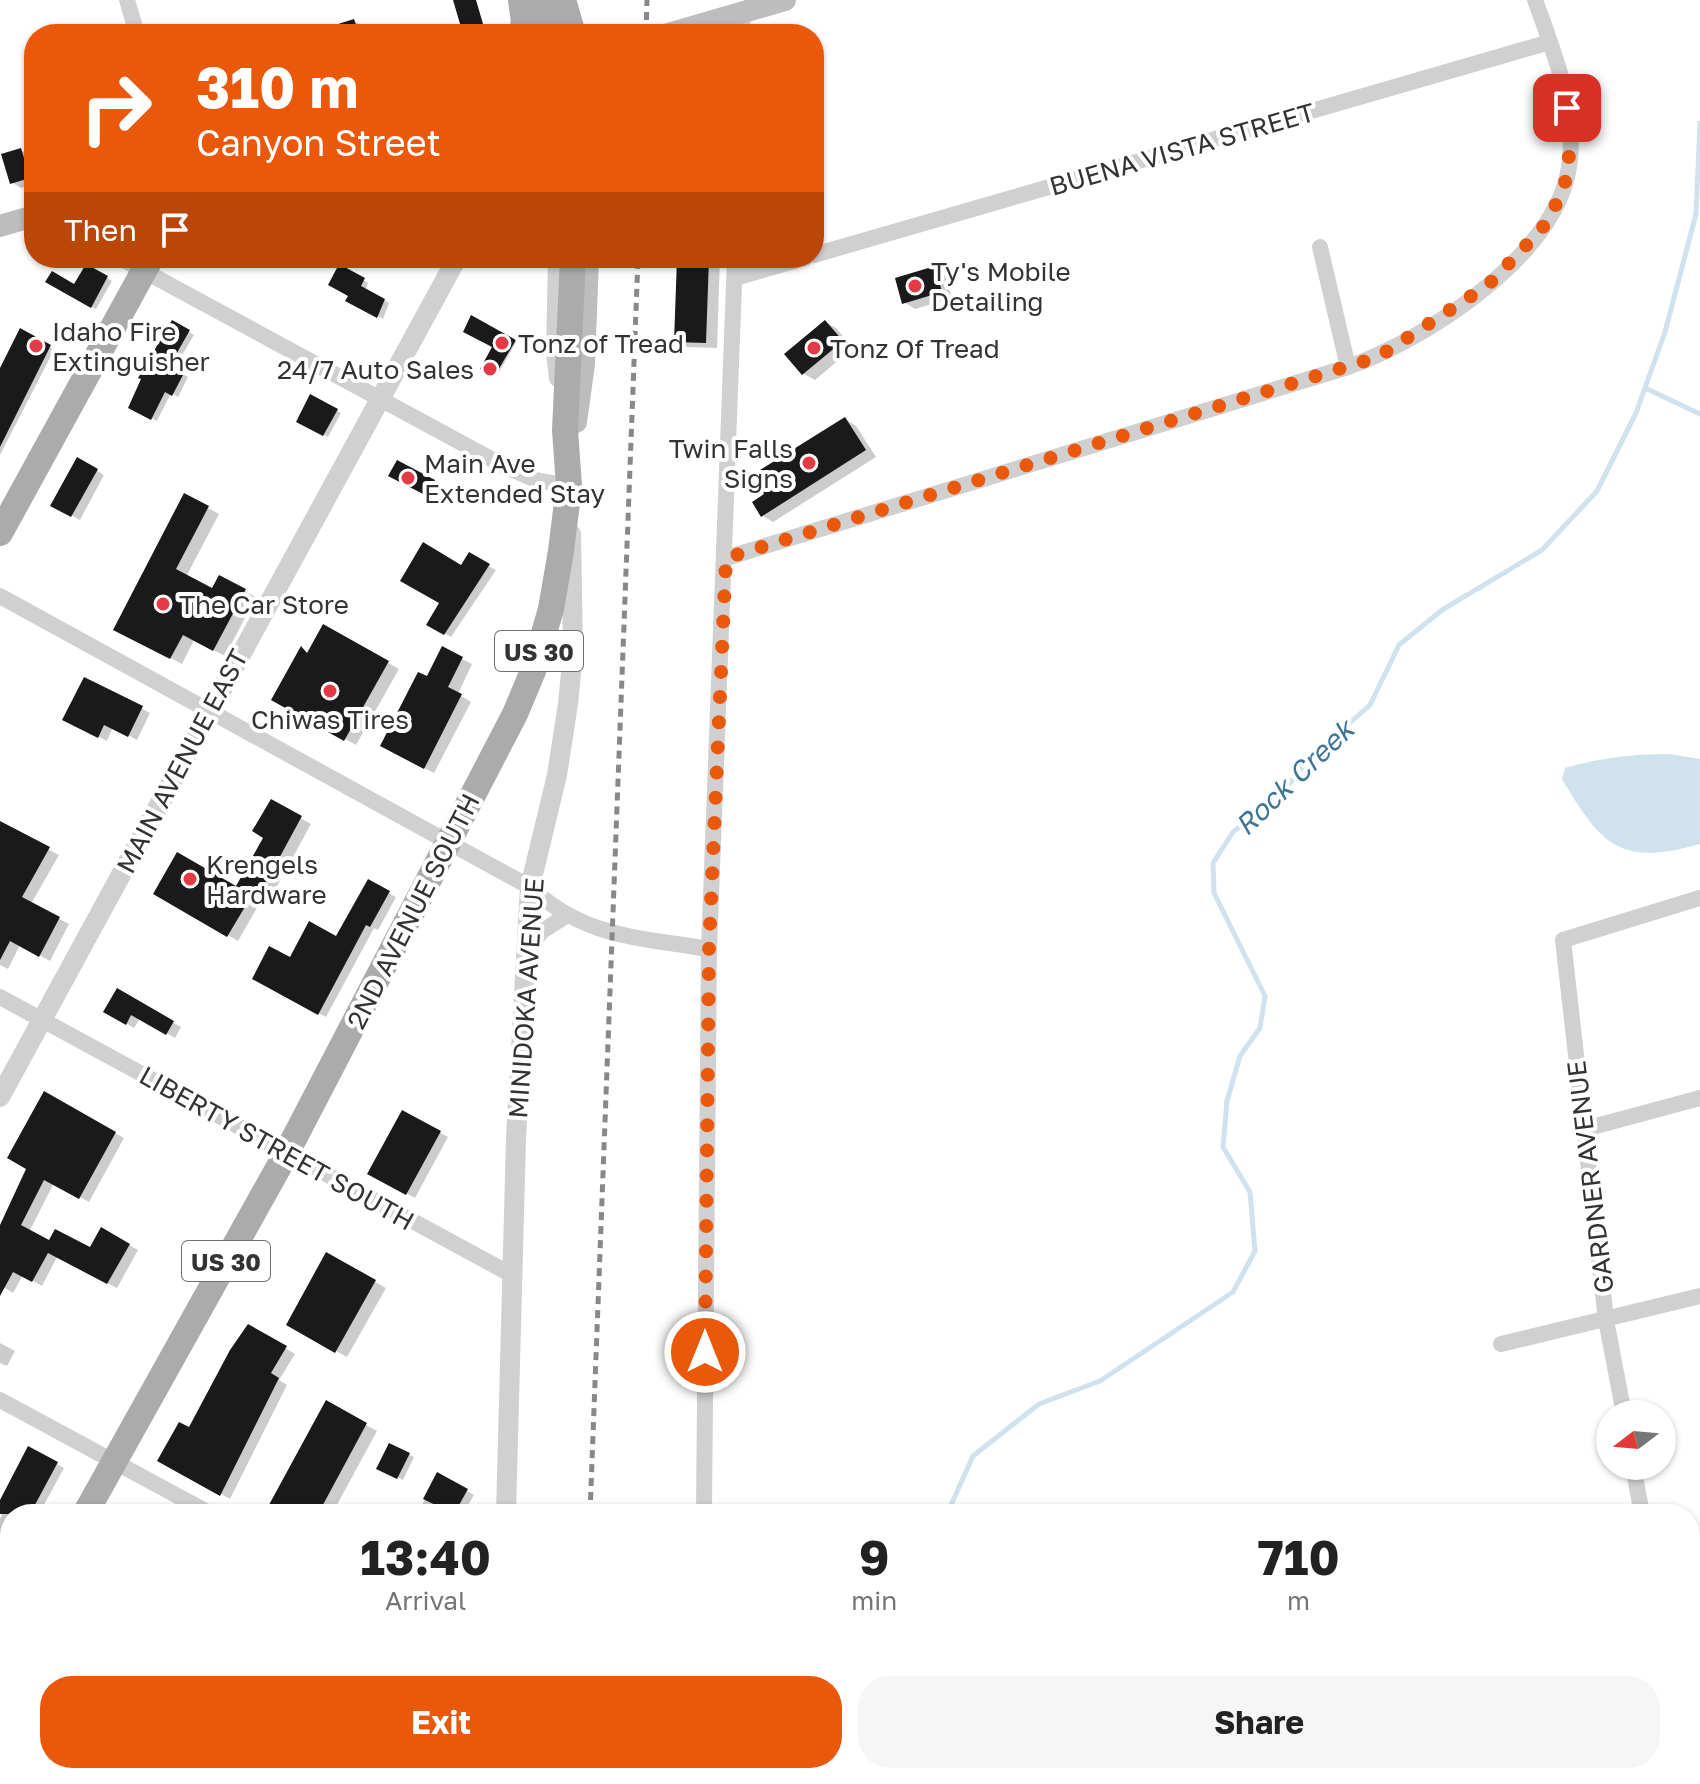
<!DOCTYPE html>
<html lang="en">
<head>
<meta charset="utf-8">
<style>
  :root { --surface:#fff; --page:#f6f6f6; --text:#222; --muted:#767676; --accent:#ea580c }
  body { margin:0; font-family:"Golos Text",sans-serif; background:var(--page); color:var(--text); height:100vh; display:flex; flex-direction:column; font-size:30px; white-space:nowrap }
  * { box-sizing:border-box; margin:0 }
  p { font-size:26px; color:var(--muted) }
  .icon { flex:none; width:44px; height:44px; fill:none; stroke:currentColor; stroke-width:2; stroke-linecap:round; stroke-linejoin:round }
  .map { position:relative; flex:1; overflow:hidden }
  .sheet { position:absolute; left:0px; top:1504px; width:1700px; height:280px; display:flex; flex-direction:column; background:var(--surface); border-radius:32px 32px 0 0; box-shadow:0 2px 6px #0004 }
  .sheet>* { flex:none }
  .hud { position:absolute; left:24px; top:24px; width:800px; height:244px; border-radius:32px; box-shadow:0 2px 6px #0004; background:#ea580c; color:#fff; overflow:hidden }
  .needle { width:52px; rotate:254deg }
  .controls { position:absolute; left:1596px; top:1400px; display:grid; gap:16px }
  .controls a { display:grid; place-items:center; width:80px; height:80px; border-radius:50%; background:var(--surface); box-shadow:0 2px 6px #0004; font-size:40px }
  .pin { position:absolute; display:grid; place-items:center; width:68px; height:68px; color:#fff; margin:-34px; border-radius:16px; box-shadow:0 4px 12px #0006 }
  .me { position:absolute; width:88px; margin:-44px; rotate:0deg; stroke-linejoin:round; filter:drop-shadow(0 0 6px #0008) }
  .turn { display:flex; align-items:center; gap:28px; height:168px; padding:0 40px; font-size:36px }
  .turn .icon { width:104px; height:104px; stroke-width:2.5 }
  .turn b { display:block; font-size:56px; line-height:68px }
  .then { display:flex; align-items:center; height:76px; padding:0 40px; background:#0003; gap:16px; font-size:30px }
  .eta { display:flex; justify-content:space-evenly; align-items:center; height:136px; text-align:center }
  .eta b { font-size:48px; font-weight:700; line-height:56px }
  .button { display:flex; gap:16px; margin-top:auto; padding:16px 40px }
  .button a { flex:1; height:92px; border-radius:32px; background:var(--accent); color:#fff; font-size:32px; font-weight:700; line-height:92px; text-align:center }
  .button a+a { background:var(--page); color:var(--text) }
  .map>svg:first-child { display:block }
  .water { fill:#cfe2ee }
  .shadow { fill:#0003 }
  .lines { fill:none; stroke-linecap:round; stroke-linejoin:round }
  .stream { stroke:#cfe2ee; stroke-width:5 }
  .building { fill:#1a1a1a }
  .minor { stroke:#d0d0d0; stroke-width:16 }
  .tertiary { stroke:#d0d0d0; stroke-width:20 }
  .secondary { stroke:#bdbdbd; stroke-width:22 }
  .primary { stroke:#ababab; stroke-width:26 }
  .rail { stroke:#888; stroke-width:5; stroke-dasharray:8 6; stroke-linecap:butt }
  .route { stroke:#ea580c; stroke-width:14; stroke-dasharray:0 25.2 }
  .poi-dot { fill:#e63946; stroke:#fff; stroke-width:3 }
  .labels { text-anchor:middle; dominant-baseline:central; stroke-width:8; stroke-linejoin:round; paint-order:stroke }
  .shield { fill:#fff; stroke:#707070; stroke-width:2 }
  .shield-label { font-size:24px; font-weight:bold; fill:#333 }
  .street-label { font-size:26px; fill:#333; stroke:#fff }
  .poi-label { font-size:26px; fill:#333; stroke:#fff; text-anchor:start }
  .water-label { font-size:28px; font-style:italic; fill:#3f7597; stroke:#fff }
</style>
</head>
<body>
<div class="map">
<svg width="1700" height="1784" viewBox="0 0 1700 1784">
  <rect width="100%" height="100%" fill="#fff"/>
  <!-- water -->
  <path class="water" d="M1669 754 1700 759V844C1620 867 1601 845 1562 779L1565 768C1599 758 1634 754 1669 754Z"/>
  <!-- shadow -->
  <path class="shadow" d="M354 21 362 26 365 34H326Z
    M20 150 34 156V185L21 188 11 182Z
    M679 258H720L717 348 687 347 676 341Z
    M87 266 112 281 96 309 48 282 75 287Z
    M340 267 368 283 365 290 389 303 383 319 348 300 351 295Z
    M934 269 945 275 952 298 915 309 904 302Z
    M472 318 516 342 497 376 483 368 495 346Z
    M825 322 836 328 853 348 815 380 804 374 787 354Z
    M173 323 194 335 174 369 188 377 178 397 171 393 157 421 130 407Z
    M21 331 54 350 0 455V370Z
    M311 397 341 413 328 437 298 421Z
    M845 419 856 426 876 457 773 522 762 515 767 495Z
    M78 460 104 475 80 520 53 505Z
    M398 462 439 485 432 497 391 475Z
    M185 496 219 514 186 577 213 591 220 578 256 597 225 656 194 640 182 664 127 635Z
    M469 555 496 570 451 637 429 624Z
    M324 627 399 669 356 745 274 699 301 649 309 654Z
    M462 659 472 664 458 694 471 702 434 773 382 746 428 679Z
    M85 679 150 713 137 740 113 727 107 741 65 719Z
    M272 802 311 824 269 901 262 899 238 941 155 893 237 889 266 838Z
    M2 825 59 855 31 904 69 924 50 961 20 945 8 969 0 965Z
    M368 882 396 897 378 930 374 928 326 1017 254 979 337 939Z
    M118 991 181 1027 175 1038 140 1018 134 1028 106 1011Z
    M45 1094 124 1138 89 1202 54 1183 29 1232 50 1243 90 1250 102 1230 138 1250 117 1288 57 1257 42 1286 23 1275 13 1293 0 1285V1229L28 1168Z
    M403 1112 448 1137 415 1198 370 1173Z
    M327 1254 386 1288 347 1357 288 1324Z
    M249 1327 295 1354 279 1380 287 1385 230 1499 160 1460 190 1430Z
    M0 1343 15 1351 7 1366 0 1363Z
    M326 1403 377 1431 332 1514H266Z
    M390 1445 414 1457 403 1480 379 1468Z
    M29 1449 64 1468 39 1514H10V1559L0 1553V1519Z
    M438 1475 474 1495 463 1514H417Z
    M0 1610 9 1615 0 1630Z
    M20 1774H80L98 1784 33 1781Z
    M175 1774H225L219 1784H180L172 1779Z
    M315 1774H387L382 1784H335Z"/>
  <g class="lines">
    <!-- stream -->
    <path class="stream" d="M1645 388 1700 414
      M947 1514 973 1456 1039 1404 1100 1381 1233 1292 1255 1251 1250 1192 1223 1147 1227 1101 1240 1056 1260 1028 1265 996 1214 893 1213 863 1233 832 1283 792 1310 758 1370 705 1399 645 1442 610 1542 550 1597 491 1636 413 1665 332 1696 214 1700 123
      M1038 1774 1060 1784"/>
  </g>
  <!-- building -->
  <path class="building" d="M453 0H476L486 34H463Z
    M354 19 359 34H317L316 31Z
    M21 148 30 178 10 184 1 154Z
    M677 258H709L706 343 674 342Z
    M86 264 108 276 91 308 45 282 52 271 74 284Z
    M339 264 365 278 361 286 385 299 377 318 345 301 348 296 328 285Z
    M935 266 942 292 902 304 895 278Z
    M471 315 516 340 494 377 480 369 492 347 463 332Z
    M172 320 190 330 170 365 184 373 172 396 165 392 151 420 128 408 141 379 138 378Z
    M825 320 843 341 802 375 784 354Z
    M20 328 51 345 0 447V368Z
    M310 394 338 409 323 436 296 422Z
    M845 417 866 450 761 517 752 502 764 494 752 475Z
    M77 457 98 469 71 517 50 506Z
    M397 460 435 480 427 496 388 476Z
    M184 493 209 506 176 569 212 588 219 575 246 589 213 651 183 635 170 659 113 630Z
    M423 542 461 565 469 552 490 564 444 635 426 625 439 603 400 581Z
    M323 624 389 661 344 741 271 700 301 646 307 653Z
    M442 646 463 657 448 687 462 694 424 769 380 746 418 672 427 676Z
    M84 677 143 706 128 737 104 725 98 738 62 720Z
    M271 799 302 816 258 897 252 895 227 937 153 894 177 852 236 886 263 838 252 831Z
    M0 821 50 847 22 897 60 917 39 957 10 941 0 960Z
    M368 879 390 891 370 927 366 925 318 1015 252 979 269 946 290 957 309 921 336 936Z
    M117 988 174 1021 166 1035 131 1015 126 1025 103 1012Z
    M44 1091 116 1132 79 1199 44 1180 21 1225 49 1240 55 1229 90 1247 101 1227 130 1244 107 1284 48 1253 32 1282 13 1272 0 1296V1225L26 1169 7 1158Z
    M402 1110 441 1131 406 1195 367 1174Z
    M326 1252 376 1280 335 1353 286 1325Z
    M248 1324 287 1346 271 1373 279 1378 220 1496 157 1461 179 1422 189 1427 230 1350Z
    M326 1400 367 1423 318 1514H264Z
    M389 1443 410 1453 397 1479 376 1469Z
    M28 1446 58 1462 30 1514H0V1500Z
    M437 1472 468 1489 454 1514 423 1499Z"/>
  <g class="lines">
    <!-- minor -->
    <path class="minor" d="M127 0 137 34
      M742 34 743 12
      M1320 247 1348 367
      M814 255 1550 42
      M120 258 504 466 536 480 569 486
      M735 278 805 258
      M726 558 1348 367C1424 340 1547 261 1567 177 1581 118 1555 55 1535 0
      M0 596 530 887C585 938 638 937 709 949
      M526 952 542 931 566 916
      M0 997 512 1275
      M1585 1129 1700 1098
      M1501 1344 1700 1296
      M0 1400 211 1514
      M1624 1414 1606 1320 1563 940 1700 898
      M1633 1466 1642 1514
      M704 1511 709 949 735 258
      M1690 1755 1696 1784
      M245 1784 251 1774"/>
    <!-- tertiary -->
    <path class="tertiary" d="M558 258 556 352 559 378
      M0 1097 457 258
      M506 1514 516 1138 530 887 557 775 568 704 573 652 571 534
      M495 1784V1774"/>
    <!-- secondary -->
    <path class="secondary" d="M668 34 785 0
      M0 226 34 216
      M576 422 584 364 588 258"/>
    <!-- primary -->
    <path class="primary" d="M538 0 547 34
      M563 0 573 34
      M521 34 524 22 521 0
      M0 533 151 258
      M85 1514 286 1154 515 714 533 671 551 609 561 551 569 486 565 430 573 258
      M0 1669 10 1651"/>
    <!-- rail -->
    <path class="rail" d="M646 34 647 0
      M590 1514 638 258
      M581 1784V1774"/>
  </g>
  <g class="lines">
    <!-- route -->
    <path class="route" d="M705 1352 709 949 726 558 1378 357 1488 285 1540 231 1551 216 1567 177 1571 133 1567 108"/>
  </g>
  <!-- markers -->
  <g class="poi-dot">
    <circle cx="915" cy="286" r="8"/>
    <circle cx="502" cy="343" r="8"/>
    <circle cx="36" cy="346" r="8"/>
    <circle cx="814" cy="348" r="8"/>
    <circle cx="490" cy="369" r="8"/>
    <circle cx="809" cy="463" r="8"/>
    <circle cx="408" cy="478" r="8"/>
    <circle cx="163" cy="604" r="8"/>
    <circle cx="330" cy="691" r="8"/>
    <circle cx="190" cy="879" r="8"/>
  </g>
  <g class="labels">
    <!-- shield labels -->
    <g class="shield">
      <rect x="495" y="631" width="88" height="40" rx="6"/>
      <rect x="182" y="1241" width="88" height="40" rx="6"/>
    </g>
    <g class="shield-label">
      <text x="539" y="651">US 30</text>
      <text x="226" y="1261">US 30</text>
    </g>
    <!-- street labels -->
    <g class="street-label">
      <text transform="translate(1182 149) rotate(-16)">BUENA VISTA STREET</text>
      <text transform="translate(182 761) rotate(-62)">MAIN AVENUE EAST</text>
      <text transform="translate(413 911) rotate(-63)">2ND AVENUE SOUTH</text>
      <text transform="translate(526 998) rotate(-86)">MINIDOKA AVENUE</text>
      <text transform="translate(277 1148) rotate(29)">LIBERTY STREET SOUTH</text>
      <text transform="translate(1590 1177) rotate(-97)">GARDNER AVENUE</text>
    </g>
    <!-- poi labels -->
    <g class="poi-label">
      <text x="931" y="271">Ty's Mobile<tspan x="931" dy="30">Detailing</tspan></text>
      <text x="52" y="331">Idaho Fire<tspan x="52" dy="30">Extinguisher</tspan></text>
      <text x="518" y="343">Tonz of Tread</text>
      <text x="830" y="348">Tonz Of Tread</text>
      <text x="474" y="369" text-anchor="end">24/7 Auto Sales</text>
      <text x="793" y="448" text-anchor="end">Twin Falls<tspan x="793" dy="30">Signs</tspan></text>
      <text x="424" y="463">Main Ave<tspan x="424" dy="30">Extended Stay</tspan></text>
      <text x="179" y="604">The Car Store</text>
      <text x="330" y="719" text-anchor="middle">Chiwas Tires</text>
      <text x="206" y="864">Krengels<tspan x="206" dy="30">Hardware</tspan></text>
    </g>
    <!-- water labels -->
    <g class="water-label">
      <text transform="translate(1294 777) rotate(-44)">Rock Creek</text>
    </g>
  </g>
</svg>
<div class="controls">
<a><svg class="needle" viewBox="-14 -14 28 28"><path d="M0-13l5 13h-10z" fill="#e53935"/><path d="M0 13l5-13h-10z" fill="#767676"/></svg></a>
</div>
<div class="pin" style="left:1567px;top:108px;background:#d93025"><svg class="icon" aria-label="arrive" viewBox="0 0 24 24"><path d="M6 21V4h12l-3 4 3 4H6"/></svg></div>
<svg class="me" style="left:705px;top:1352px" viewBox="-20 -20 40 40"><circle r="17" fill="#ea580c" stroke="#fff" stroke-width="3"/><path d="M0-11L8 9 0 5-8 9z" fill="#fff"/></svg>
<div class="hud">
<div class="turn"><svg class="icon" aria-label="right" viewBox="0 0 24 24"><path d="M7 20v-9h11M14 6l5 5-5 5"/></svg><div><b>310 m</b>Canyon Street</div></div>
<div class="then">Then<svg class="icon" aria-label="arrive" viewBox="0 0 24 24"><path d="M6 21V4h12l-3 4 3 4H6"/></svg></div>
</div>
<section class="sheet">
<div class="eta">
<div><b>13:40</b><p>Arrival</p></div>
<div><b>9</b><p>min</p></div>
<div><b>710</b><p>m</p></div>
</div>
<div class="button"><a>Exit</a><a>Share</a></div>
</section>
</div>
</body>
</html>
